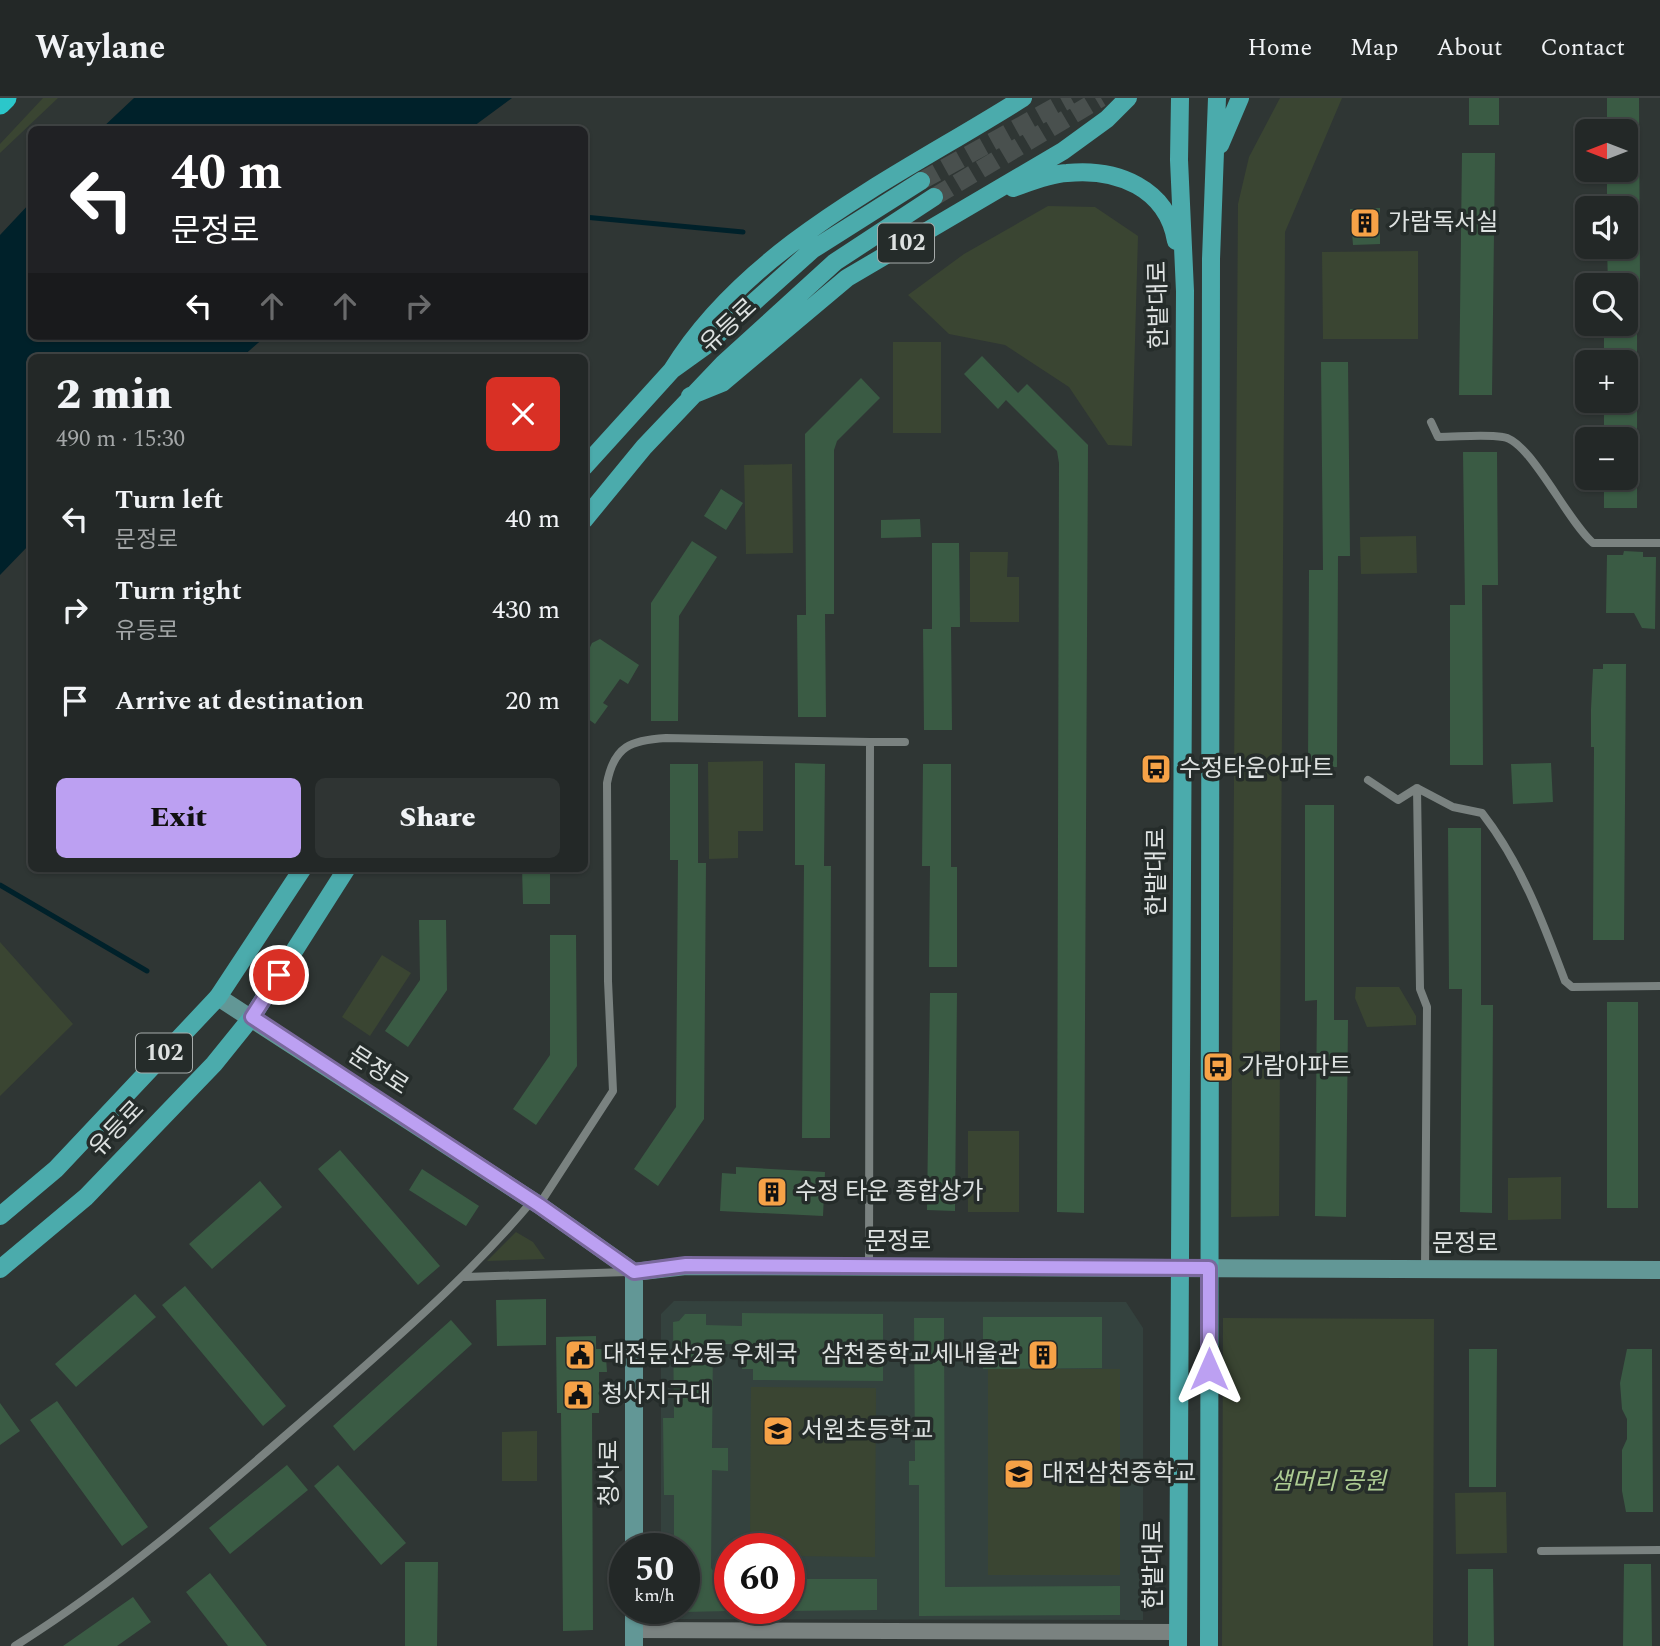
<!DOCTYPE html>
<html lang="en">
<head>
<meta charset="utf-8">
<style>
  :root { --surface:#232827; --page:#2f3433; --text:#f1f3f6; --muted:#a3a6a7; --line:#404444; --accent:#bca0f2 }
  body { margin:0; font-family:Spectral,"Noto Sans KR",serif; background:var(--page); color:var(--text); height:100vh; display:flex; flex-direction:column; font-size:26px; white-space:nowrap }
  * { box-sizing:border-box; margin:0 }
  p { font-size:23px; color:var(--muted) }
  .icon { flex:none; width:38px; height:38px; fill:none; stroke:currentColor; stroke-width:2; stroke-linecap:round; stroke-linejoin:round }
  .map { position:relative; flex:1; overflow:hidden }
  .side { position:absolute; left:28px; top:256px; width:560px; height:518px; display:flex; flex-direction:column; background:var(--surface); border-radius:10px; box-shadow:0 2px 5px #0004,0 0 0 2px var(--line) }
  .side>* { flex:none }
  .banner { position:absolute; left:28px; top:28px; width:560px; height:214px; border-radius:10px; box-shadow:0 2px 5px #0004,0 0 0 2px var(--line); background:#202124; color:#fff; overflow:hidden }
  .needle { width:46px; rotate:270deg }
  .controls { position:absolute; left:1575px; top:21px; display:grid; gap:14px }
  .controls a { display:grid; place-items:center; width:63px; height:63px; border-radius:10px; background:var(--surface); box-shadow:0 2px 5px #0004,0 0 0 2px var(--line); font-size:35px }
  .speed { position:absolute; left:609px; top:1435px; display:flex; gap:14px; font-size:35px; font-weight:700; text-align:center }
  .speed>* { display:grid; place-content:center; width:91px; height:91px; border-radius:50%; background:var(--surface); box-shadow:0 2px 5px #0004,0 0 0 2px var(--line); line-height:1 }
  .speed small { font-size:18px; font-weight:400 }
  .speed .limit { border:10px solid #d22; background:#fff; color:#111 }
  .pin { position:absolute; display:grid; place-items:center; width:60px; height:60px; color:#fff; margin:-30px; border:4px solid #fff; border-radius:50%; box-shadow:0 2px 7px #0007 }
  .me { position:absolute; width:77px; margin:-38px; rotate:0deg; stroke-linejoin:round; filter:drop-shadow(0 0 5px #0008) }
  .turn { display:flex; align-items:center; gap:24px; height:147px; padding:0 28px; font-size:32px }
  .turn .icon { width:91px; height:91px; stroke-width:2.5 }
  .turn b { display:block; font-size:49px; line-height:60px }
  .lanes { display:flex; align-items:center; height:66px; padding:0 28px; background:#0003; justify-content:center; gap:35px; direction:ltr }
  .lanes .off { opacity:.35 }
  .round { display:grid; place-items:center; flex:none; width:74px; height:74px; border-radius:10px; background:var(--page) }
  .overview { display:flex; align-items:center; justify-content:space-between; height:119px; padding:0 28px }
  h1 { font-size:42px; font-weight:800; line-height:52px }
  .action { display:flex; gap:14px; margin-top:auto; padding:14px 28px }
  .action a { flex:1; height:80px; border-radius:10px; background:var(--accent); color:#111; font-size:28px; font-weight:800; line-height:80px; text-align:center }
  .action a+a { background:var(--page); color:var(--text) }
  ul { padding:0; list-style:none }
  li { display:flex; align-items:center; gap:21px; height:91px; padding:0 28px }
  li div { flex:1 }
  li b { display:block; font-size:26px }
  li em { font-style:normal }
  header { display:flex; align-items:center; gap:42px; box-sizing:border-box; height:98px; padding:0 35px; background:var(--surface); border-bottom:2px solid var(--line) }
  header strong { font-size:33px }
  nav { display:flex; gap:38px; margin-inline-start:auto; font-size:24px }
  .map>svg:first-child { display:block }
  .built { fill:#34423e; fill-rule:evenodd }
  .green { fill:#3a4532 }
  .water { fill:#00212a }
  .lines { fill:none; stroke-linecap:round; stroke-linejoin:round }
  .stream { stroke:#00212a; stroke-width:5 }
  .building { fill:#3a5b44 }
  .primary-tunnel { stroke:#49504e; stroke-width:18; stroke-dasharray:18 9; stroke-linecap:butt }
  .lane { stroke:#7a8280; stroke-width:8 }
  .street { stroke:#7a8280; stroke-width:16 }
  .secondary { stroke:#629796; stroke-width:18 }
  .primary { stroke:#4babac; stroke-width:18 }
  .highway { stroke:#2bc7ca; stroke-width:21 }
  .route-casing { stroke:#7a689d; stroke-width:18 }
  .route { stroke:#bca0f2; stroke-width:12 }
  .labels { text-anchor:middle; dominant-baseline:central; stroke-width:7; stroke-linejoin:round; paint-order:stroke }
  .shield { fill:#252c2a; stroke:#a6abaa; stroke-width:2 }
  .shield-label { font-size:23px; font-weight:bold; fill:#dee2e1 }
  .poi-label { font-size:24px; fill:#dee2e1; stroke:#252c2a; text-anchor:start }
  .street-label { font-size:24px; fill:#dee2e1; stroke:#252c2a }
  .park-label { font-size:24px; font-style:italic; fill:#adcc93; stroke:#252c2a }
</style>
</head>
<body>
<header>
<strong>Waylane</strong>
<nav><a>Home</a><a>Map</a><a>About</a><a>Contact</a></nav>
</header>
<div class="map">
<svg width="1660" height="1548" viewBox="0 0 1660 1548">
  <rect width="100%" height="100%" fill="#2f3634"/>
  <!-- built -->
  <path class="built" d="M674 1203 1126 1204 1143 1230V1522L672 1521 664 1510H684V1451H661V1216ZM730 1451H789V1510H730Z"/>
  <!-- green -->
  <path class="green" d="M43 0H58L0 55V46Z
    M1280 0H1342L1285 134 1279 1118 1231 1119 1238 106 1249 59Z
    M1048 108 1095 109 1138 138 1132 348 1108 347 1069 289 1005 247 949 236 908 197 964 156Z
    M1418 153V241H1323L1322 154Z
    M893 244H941V335H893Z
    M792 366 793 455 746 456 744 367Z
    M1416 438 1417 475 1361 476 1360 439Z
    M970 454H1008L1007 479H1019V524H970Z
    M763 663V733H738V760L709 761 708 664Z
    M0 844 73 926 0 998Z
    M382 857 411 875 370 938 342 919Z
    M1356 889H1399L1416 918V927L1367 929 1355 900Z
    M968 1033H1019V1114H968Z
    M1561 1079V1121L1508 1122V1080Z
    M516 1134 533 1144 545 1161 487 1163Z
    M1223 1220 1434 1221 1433 1548H1222Z
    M988 1271H1120V1477H988Z
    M751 1289 876 1290 875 1459 789 1458V1451H750Z
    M537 1333V1383H502V1334Z
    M1506 1394 1507 1455 1456 1456 1455 1395Z"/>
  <!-- water -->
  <path class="water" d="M134 0H512L470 31H101Z
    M31 104 32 238H266L242 259H32L31 445 0 477V137Z"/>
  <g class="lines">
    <!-- stream -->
    <path class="stream" d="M584 119 743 134
      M0 787 147 873"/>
  </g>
  <!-- building -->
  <path class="building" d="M1469 0H1499V27H1469Z
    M1607 0H1639L1640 186 1608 187 1607 149H1626V110H1607V72H1626V33H1607Z
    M1462 55H1495L1492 297H1459Z
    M1380 110V146L1353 147 1350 111Z
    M1604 226H1637V264H1604Z
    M982 258 1018 295 1027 286 1088 347 1084 1115 1057 1114 1059 365 1057 353 1006 302 998 311 964 276Z
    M1321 264H1348L1350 458H1338L1337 669H1308L1309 472H1323Z
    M861 280 880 300 837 343 834 352V516H825L826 619H798L797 517H806L805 336Z
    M1604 303H1637V341H1604Z
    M1463 354H1497L1498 487H1482L1483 667H1450V507H1465Z
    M1604 380H1637V410H1604Z
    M721 391 743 405 726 432 704 418Z
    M920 421 921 439 881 440V422Z
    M692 443 717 459 679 518 678 623H651V505Z
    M932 445H959L960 529H951L952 632H924L923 531H932Z
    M1624 453 1643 454V459H1656L1655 531 1642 530 1634 515H1606L1607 457H1623Z
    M600 541 639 567 628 586 620 581 603 605 608 608 595 626 584 618V562L592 545Z
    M1603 566H1626L1624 842H1593L1594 649H1591V611L1593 571H1603Z
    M795 665 825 666 824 768H831L830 1040H802L804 767H795Z
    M1551 665 1553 704 1513 706 1511 666Z
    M670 666H698V765H706L704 1021 658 1088 634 1071 676 1009 678 762H670Z
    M923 666H951V769H957V869H929L930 768H922Z
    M1305 707H1334V922H1348L1346 1119 1315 1118 1317 902 1305 903Z
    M1448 730H1481V907H1493L1492 1115 1460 1114 1462 891H1449Z
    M522 770H550V806H523Z
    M419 822H446L447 892 408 949 385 933 420 882Z
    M550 837H576L577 968 536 1027 513 1011 550 957Z
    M930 895H957L955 1113 927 1112Z
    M1607 904H1638V1110H1607Z
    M340 1052 440 1168 418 1187 318 1071Z
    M736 1069 825 1074 823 1118 720 1113 722 1075 736 1076Z
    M422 1071 479 1108 466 1128 409 1092Z
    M260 1083 282 1109 212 1171 189 1146Z
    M185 1188 286 1308 263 1328 162 1207Z
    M135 1196 156 1219 76 1289 55 1266Z
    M546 1201V1247L497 1248 496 1202Z
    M742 1215 883 1216V1283L753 1282V1271H742L743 1246H713L712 1350H728V1373L712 1372 711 1470 720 1482H730V1513L684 1514V1451H674V1397H664L663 1320H674L673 1224 679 1223 685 1216H706V1227L742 1228Z
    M983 1219H1102V1270L983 1271Z
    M914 1220H944L945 1489 1120 1488V1517L919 1518V1387H909V1363H915Z
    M451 1222 472 1246 354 1353 333 1328Z
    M596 1238V1251H603V1260L606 1259 607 1274H599V1315H592L593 1532 563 1533 561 1315H557L556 1239Z
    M1469 1251H1497L1496 1389H1469Z
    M1627 1251H1652L1653 1414H1626L1622 1393V1352L1627 1341V1321L1622 1311 1620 1285Z
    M57 1303 148 1429 122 1448 30 1322Z
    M0 1305 20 1333 0 1347Z
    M287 1367 308 1392 230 1456 209 1430Z
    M338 1367 406 1445 381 1467 314 1388Z
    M405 1464H438L437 1548H405Z
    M1624 1466H1651L1652 1548H1623Z
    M1468 1471H1493L1494 1548H1468Z
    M210 1475 267 1548H228L186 1494Z
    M789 1481H877V1512L789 1513Z
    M133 1499 151 1524 117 1548H63Z"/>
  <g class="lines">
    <!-- primary-tunnel -->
    <path class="primary-tunnel" d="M921 83 1071 0
      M934 99 1101 0"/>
    <!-- lane -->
    <path class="lane" d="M1431 324 1438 339C1459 339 1482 336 1503 339 1530 342 1567 423 1593 445H1660
      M1368 682 1398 702 1417 690 1453 709 1482 715C1521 765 1543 824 1565 883L1572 889 1660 888
      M1417 690 1420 891 1427 909 1425 1171
      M539 1107 613 993 608 883 607 685C614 648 631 642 666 640L870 644
      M869 1168 870 644H905
      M465 1179 628 1174
      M1541 1453 1660 1452
      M15 1548C130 1476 229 1386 331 1298 402 1235 471 1176 532 1103"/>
    <!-- street -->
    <path class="street" d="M634 1532 1178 1534"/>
    <!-- secondary -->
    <path class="secondary" d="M218 899 539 1107 634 1174 686 1168 1660 1172
      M634 1451V1174
      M634 1548V1510"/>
    <!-- primary -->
    <path class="primary" d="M1220 47 1240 0
      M1013 90C1030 84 1049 76 1067 75 1117 70 1167 90 1176 143
      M672 272C749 146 903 76 1023 0
      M690 298 722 285 847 180 1063 53 1107 21 1128 0
      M584 369 672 272 704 249 812 152 921 83
      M584 422 644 349 723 266 835 164 934 99
      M0 1118 56 1071 218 899 303 770
      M0 1171 86 1099 214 966 252 919 347 770
      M1178 1548 1185 193 1179 62 1180 0
      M1209 1548 1211 161 1217 0"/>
    <!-- highway -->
    <path class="highway" d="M0 6 6 0"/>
  </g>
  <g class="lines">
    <!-- route casing -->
    <g class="route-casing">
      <path id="route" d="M279 877 252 919 539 1107 634 1174 686 1167 1209 1170V1271"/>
    </g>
    <!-- route -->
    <use href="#route" class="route"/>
  </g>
  <!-- icons -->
  <defs>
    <g id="building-square" transform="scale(1.575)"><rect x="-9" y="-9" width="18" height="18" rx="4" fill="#f6a247" stroke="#252c2a"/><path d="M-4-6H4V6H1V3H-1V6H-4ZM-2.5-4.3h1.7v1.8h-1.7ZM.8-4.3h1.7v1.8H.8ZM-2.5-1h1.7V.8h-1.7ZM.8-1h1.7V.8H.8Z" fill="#111"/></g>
    <g id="bus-square" transform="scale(1.575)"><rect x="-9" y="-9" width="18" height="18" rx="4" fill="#f6a247" stroke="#252c2a"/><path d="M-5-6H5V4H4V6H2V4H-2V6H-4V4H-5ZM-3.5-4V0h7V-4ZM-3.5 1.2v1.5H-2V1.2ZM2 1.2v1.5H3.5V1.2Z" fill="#111"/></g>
    <g id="civic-square" transform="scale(1.575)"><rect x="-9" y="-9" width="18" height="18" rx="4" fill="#f6a247" stroke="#252c2a"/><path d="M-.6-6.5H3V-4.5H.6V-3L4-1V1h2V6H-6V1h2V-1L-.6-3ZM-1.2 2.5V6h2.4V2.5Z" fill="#111"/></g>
    <g id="school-square" transform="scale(1.575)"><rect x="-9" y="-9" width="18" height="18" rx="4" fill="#f6a247" stroke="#252c2a"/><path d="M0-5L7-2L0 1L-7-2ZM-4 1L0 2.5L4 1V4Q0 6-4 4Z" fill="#111"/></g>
  </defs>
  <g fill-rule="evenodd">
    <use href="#building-square" x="1365" y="125"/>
    <use href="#bus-square" x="1156" y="671"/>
    <use href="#bus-square" x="1218" y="969"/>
    <use href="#building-square" x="772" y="1094"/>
    <use href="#civic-square" x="580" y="1257"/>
    <use href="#building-square" x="1043" y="1257"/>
    <use href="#civic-square" x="578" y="1297"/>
    <use href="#school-square" x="778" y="1333"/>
    <use href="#school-square" x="1019" y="1376"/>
  </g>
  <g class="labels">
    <!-- shield labels -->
    <g class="shield">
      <rect x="878" y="125.5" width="56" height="39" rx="5"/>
      <rect x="136" y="935.5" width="56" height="39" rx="5"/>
    </g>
    <g class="shield-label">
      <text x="906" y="145">102</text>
      <text x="164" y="955">102</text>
    </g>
    <!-- poi labels -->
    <g class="poi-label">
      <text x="1388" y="125">가람독서실</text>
      <text x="1179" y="671">수정타운아파트</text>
      <text x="1241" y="969">가람아파트</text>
      <text x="795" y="1094">수정 타운 종합상가</text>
      <text x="603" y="1257">대전둔산2동 우체국</text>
      <text x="1020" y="1257" text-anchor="end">삼천중학교세내울관</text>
      <text x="601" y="1297">청사지구대</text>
      <text x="801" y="1333">서원초등학교</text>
      <text x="1042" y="1376">대전삼천중학교</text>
    </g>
    <!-- street labels -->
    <g class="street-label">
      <text transform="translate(1159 207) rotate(-91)">한밭대로</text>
      <text transform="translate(729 228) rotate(-43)">유등로</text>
      <text transform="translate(1157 774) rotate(-90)">한밭대로</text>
      <text transform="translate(378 973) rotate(33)">문정로</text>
      <text transform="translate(117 1031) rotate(-46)">유등로</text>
      <text x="898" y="1144">문정로</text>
      <text x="1465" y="1146">문정로</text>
      <text transform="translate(610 1375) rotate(-90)">청사로</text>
      <text transform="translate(1154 1467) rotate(-90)">한밭대로</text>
    </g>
    <!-- park labels -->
    <g class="park-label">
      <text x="1328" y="1384">샘머리 공원</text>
    </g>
  </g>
</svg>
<div class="controls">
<a><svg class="needle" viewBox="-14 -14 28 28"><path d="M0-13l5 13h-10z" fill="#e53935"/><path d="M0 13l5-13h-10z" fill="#a3a6a7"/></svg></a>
<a><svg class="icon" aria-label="sound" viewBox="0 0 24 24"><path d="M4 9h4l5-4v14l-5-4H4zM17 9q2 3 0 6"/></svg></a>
<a><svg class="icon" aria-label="search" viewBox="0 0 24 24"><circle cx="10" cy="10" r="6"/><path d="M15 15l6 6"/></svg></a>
<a>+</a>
<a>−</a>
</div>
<div class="speed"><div>50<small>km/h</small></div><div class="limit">60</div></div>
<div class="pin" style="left:279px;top:877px;background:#d93025"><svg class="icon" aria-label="arrive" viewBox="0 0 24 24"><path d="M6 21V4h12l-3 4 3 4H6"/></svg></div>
<svg class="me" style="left:1209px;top:1271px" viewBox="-20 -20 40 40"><path d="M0-17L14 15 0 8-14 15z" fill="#bca0f2" stroke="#fff" stroke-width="4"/></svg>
<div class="banner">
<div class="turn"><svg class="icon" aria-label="left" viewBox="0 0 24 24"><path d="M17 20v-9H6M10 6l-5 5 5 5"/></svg><div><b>40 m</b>문정로</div></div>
<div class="lanes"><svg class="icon" aria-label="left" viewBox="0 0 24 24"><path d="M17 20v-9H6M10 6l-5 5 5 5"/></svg><svg class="icon off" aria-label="ahead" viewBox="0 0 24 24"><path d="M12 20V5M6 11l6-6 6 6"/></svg><svg class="icon off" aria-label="ahead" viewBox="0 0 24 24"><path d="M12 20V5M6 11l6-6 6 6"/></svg><svg class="icon off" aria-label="right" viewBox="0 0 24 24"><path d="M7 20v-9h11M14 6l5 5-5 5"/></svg></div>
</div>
<section class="side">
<div class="overview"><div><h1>2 min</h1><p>490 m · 15:30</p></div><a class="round" style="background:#d93025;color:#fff"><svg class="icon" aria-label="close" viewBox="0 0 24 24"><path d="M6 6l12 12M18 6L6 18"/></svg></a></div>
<ul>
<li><svg class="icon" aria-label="left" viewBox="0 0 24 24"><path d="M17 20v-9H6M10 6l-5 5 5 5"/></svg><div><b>Turn left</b><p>문정로</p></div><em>40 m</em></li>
<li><svg class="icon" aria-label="right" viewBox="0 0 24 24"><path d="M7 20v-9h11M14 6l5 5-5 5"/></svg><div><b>Turn right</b><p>유등로</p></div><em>430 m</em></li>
<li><svg class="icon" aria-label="arrive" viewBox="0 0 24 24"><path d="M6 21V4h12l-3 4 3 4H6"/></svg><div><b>Arrive at destination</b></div><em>20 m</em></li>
</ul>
<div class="action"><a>Exit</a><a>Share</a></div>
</section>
</div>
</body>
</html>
